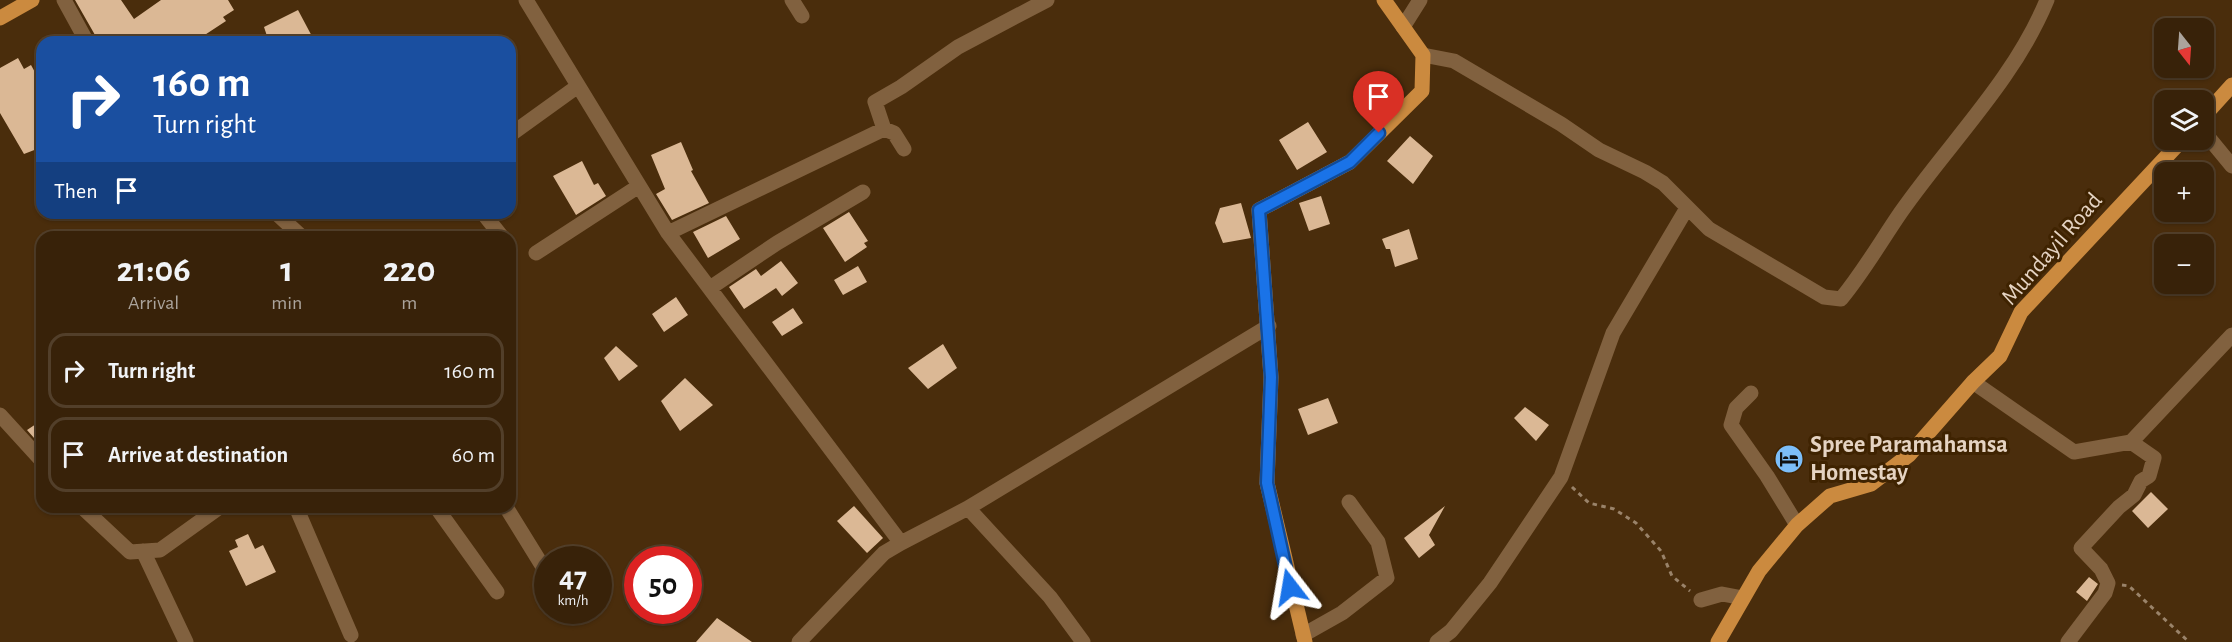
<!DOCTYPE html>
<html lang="en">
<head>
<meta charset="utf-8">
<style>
  :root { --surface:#382209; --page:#3f2a12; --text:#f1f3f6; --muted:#aba49c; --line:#523f2a }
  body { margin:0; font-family:"Alegreya Sans",sans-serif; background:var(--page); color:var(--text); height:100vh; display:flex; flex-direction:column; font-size:22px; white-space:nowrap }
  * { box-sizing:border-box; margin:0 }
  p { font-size:20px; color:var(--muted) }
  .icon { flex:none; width:33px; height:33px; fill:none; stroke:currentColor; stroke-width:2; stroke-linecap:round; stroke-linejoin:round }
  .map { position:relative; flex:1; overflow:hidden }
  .panel { position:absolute; left:36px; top:231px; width:480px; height:282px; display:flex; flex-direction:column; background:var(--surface); border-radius:18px; box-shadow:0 2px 4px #0004,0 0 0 2px var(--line) }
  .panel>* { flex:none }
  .guide { position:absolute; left:36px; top:36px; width:480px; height:183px; border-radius:18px; box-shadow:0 2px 4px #0004,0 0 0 2px var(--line); background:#1a4fa0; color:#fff; overflow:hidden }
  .needle { width:39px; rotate:163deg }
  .tools { position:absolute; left:2154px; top:18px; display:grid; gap:12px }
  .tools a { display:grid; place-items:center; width:60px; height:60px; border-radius:12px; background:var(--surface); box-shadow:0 2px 4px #0004,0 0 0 2px var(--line); font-size:30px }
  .speed { position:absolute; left:534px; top:546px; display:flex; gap:12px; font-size:30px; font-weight:700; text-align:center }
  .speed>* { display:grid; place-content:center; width:78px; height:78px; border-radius:50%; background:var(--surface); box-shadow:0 2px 4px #0004,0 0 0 2px var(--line); line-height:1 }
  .speed small { font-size:15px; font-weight:400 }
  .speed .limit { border:9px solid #d22; background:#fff; color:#111 }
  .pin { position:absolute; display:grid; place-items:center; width:51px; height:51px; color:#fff; margin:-62px -26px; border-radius:50% 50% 50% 0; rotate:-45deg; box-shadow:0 0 6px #0007 }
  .pin .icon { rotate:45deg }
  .me { position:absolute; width:66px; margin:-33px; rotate:346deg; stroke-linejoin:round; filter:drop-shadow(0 0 4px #0008) }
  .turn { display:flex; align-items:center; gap:21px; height:126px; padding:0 18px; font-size:27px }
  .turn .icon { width:78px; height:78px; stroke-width:2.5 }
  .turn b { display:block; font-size:42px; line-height:51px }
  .then { display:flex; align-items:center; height:57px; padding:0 18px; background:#0003; gap:12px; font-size:22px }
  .eta { display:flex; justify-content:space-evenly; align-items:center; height:102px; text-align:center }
  .eta b { font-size:36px; font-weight:700; line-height:42px }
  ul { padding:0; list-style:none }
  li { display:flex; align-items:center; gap:18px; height:75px; margin:0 12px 9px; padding:0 6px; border:3px solid var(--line); border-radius:18px }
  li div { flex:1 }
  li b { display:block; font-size:22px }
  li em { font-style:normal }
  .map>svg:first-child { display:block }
  .building { fill:#dbb895 }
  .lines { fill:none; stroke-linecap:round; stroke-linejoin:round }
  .path { stroke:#9a836a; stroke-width:3; stroke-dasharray:4.5 4.5; stroke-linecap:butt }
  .minor { stroke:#81613f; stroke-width:15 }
  .major { stroke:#cb8a3f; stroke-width:15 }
  .route-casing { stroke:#114b97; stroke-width:15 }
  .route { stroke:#1a73e8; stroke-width:10 }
  .labels { text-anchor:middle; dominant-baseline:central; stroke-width:6; stroke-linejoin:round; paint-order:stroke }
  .street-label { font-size:24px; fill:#e5d3c2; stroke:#3f2301 }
  .poi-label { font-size:24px; font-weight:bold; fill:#e5d3c2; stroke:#3f2301; text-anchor:start }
</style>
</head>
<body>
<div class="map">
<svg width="2232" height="642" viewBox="0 0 2232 642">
  <rect width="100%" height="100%" fill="#4a2d0c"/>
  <!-- building -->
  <path class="building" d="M75 0H121L134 19 161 0H228L234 10 223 17 226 21 194 42H99Z
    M298 10 315 42H269L264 27Z
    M18 58 24 69 31 65 42 85V147L24 154 0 113V68Z
    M1308 122 1327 152 1297 170 1279 140Z
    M1410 136 1433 156 1413 184 1387 161Z
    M681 142 693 170 691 171 709 203 672 220 656 194 665 189 651 155Z
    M582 161 594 185 598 183 606 196 576 215 553 176Z
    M1321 196 1330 224 1309 231 1299 203Z
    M1241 203 1251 238 1223 243 1215 223 1220 208Z
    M849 212 868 241 864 243 867 247 845 262 823 228Z
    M726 216 740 239 708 258 693 232Z
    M1409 229 1418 259 1395 267 1390 249H1386L1382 239Z
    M781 261 798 283 782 296 776 288 744 309 729 287 756 269 761 276Z
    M858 266 867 282 843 295 834 280Z
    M676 297 688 315 664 332 652 314Z
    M793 308 803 323 782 336 772 322Z
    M943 344 957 368 928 389 908 368Z
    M616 346 638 366 619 381 604 358Z
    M685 378 713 405 680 431 661 401Z
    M1328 398 1338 423 1308 435 1298 409Z
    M1525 407 1549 425 1536 441 1514 418Z
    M42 420V447L27 430Z
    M2151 492 2168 509 2148 528 2132 511Z
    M854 506 883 538 867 553 837 521Z
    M1445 506 1429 535 1435 545 1419 558 1404 538Z
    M248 534 255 549 263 545 276 572 246 586 229 551 238 547 235 540Z
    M2089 577 2098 584 2087 601 2076 592Z
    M717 618 752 642H696Z"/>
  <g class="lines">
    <!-- path -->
    <path class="path" d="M1572 487 1589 503 1614 509 1636 523 1661 551 1672 576 1690 591
      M2122 585 2129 586 2189 642"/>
    <!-- minor -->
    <path class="minor" d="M64 0 87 42
      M526 0 668 233 901 543 968 508 1269 326
      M792 0 802 16
      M1403 27 1420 0
      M1423 55 1454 61 1561 124 1599 150 1645 172 1663 183 1709 229 1824 297 1841 299C1864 271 1881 241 1901 212 1950 142 2014 80 2047 0
      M884 129 875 102 901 87 958 47 1047 0
      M2204 132 2232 166
      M510 135 578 86
      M276 213 302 237
      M483 213 502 237
      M668 233 884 129 894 133 904 149
      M536 253 639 186
      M710 288 777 243 863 192
      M1973 382 2074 452 2131 442
      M1751 393 1736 408 1731 425 1767 476 1797 525
      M0 415 42 461
      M82 507 130 552 160 550 220 507
      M296 507 351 635
      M436 507 497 592
      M506 507 548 575
      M968 508 1050 597 1083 642
      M143 551 186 642
      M1701 600 1722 594 1743 598
      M1303 635 1342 613 1387 578 1378 542 1349 502
      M799 642 884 553 901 543
      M1437 642 1451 631 1490 583 1561 477 1613 333 1687 208
      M2068 642 2105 593 2108 583 2101 569 2081 548 2119 507 2134 495 2141 481 2149 476 2154 458 2131 442 2232 335"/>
    <!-- major -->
    <path class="major" d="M0 18 32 0
      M2204 116 2232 85
      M1305 642 1267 483 1271 377 1259 210 1350 162 1422 91 1423 55 1384 0
      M1718 642 1759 571 1797 525 1830 496 1871 484 1909 455 1973 382 2000 356 2021 312 2182 140"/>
  </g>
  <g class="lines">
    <!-- route casing -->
    <g class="route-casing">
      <path id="route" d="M1290 587 1267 483 1271 377 1259 210 1350 162 1379 133"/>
    </g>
    <!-- route -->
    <use href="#route" class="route"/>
  </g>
  <!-- icons -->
  <defs>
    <g id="hotel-disc" transform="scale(1.5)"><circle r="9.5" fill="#7cbef9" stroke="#3f2301"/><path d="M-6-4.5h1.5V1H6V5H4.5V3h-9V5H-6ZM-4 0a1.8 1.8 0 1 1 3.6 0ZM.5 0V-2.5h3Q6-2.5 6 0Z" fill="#111"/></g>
  </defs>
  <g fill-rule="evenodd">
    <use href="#hotel-disc" x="1789" y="459"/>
  </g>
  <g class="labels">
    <!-- street labels -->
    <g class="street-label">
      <text transform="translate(2052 249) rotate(-49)">Mundayil Road</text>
    </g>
    <!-- poi labels -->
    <g class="poi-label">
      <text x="1810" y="445">Spree Paramahamsa<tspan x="1810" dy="28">Homestay</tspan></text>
    </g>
  </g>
</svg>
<div class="tools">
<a><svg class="needle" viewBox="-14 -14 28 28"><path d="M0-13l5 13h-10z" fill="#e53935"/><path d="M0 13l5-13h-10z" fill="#aba49c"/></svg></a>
<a><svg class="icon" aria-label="layers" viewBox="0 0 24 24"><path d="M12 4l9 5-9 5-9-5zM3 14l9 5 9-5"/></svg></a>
<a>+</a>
<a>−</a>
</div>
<div class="speed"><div>47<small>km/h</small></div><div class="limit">50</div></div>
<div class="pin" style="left:1379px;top:133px;background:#d93025"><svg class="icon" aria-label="arrive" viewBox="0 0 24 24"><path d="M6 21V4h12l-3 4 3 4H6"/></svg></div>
<svg class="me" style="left:1290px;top:587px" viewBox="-20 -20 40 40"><path d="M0-17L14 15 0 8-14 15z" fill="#1a73e8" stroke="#fff" stroke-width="4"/></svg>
<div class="guide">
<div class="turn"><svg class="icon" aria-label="right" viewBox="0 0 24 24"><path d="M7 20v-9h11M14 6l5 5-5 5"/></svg><div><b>160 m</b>Turn right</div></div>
<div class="then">Then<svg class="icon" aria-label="arrive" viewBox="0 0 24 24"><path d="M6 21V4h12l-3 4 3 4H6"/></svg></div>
</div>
<section class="panel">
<div class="eta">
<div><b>21:06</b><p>Arrival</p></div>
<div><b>1</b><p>min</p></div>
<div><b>220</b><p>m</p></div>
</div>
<ul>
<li><svg class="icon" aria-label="right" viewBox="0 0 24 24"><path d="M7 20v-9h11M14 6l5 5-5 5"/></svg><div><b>Turn right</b></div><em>160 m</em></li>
<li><svg class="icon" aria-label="arrive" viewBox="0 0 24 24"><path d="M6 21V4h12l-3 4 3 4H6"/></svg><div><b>Arrive at destination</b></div><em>60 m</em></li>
</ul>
</section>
</div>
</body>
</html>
